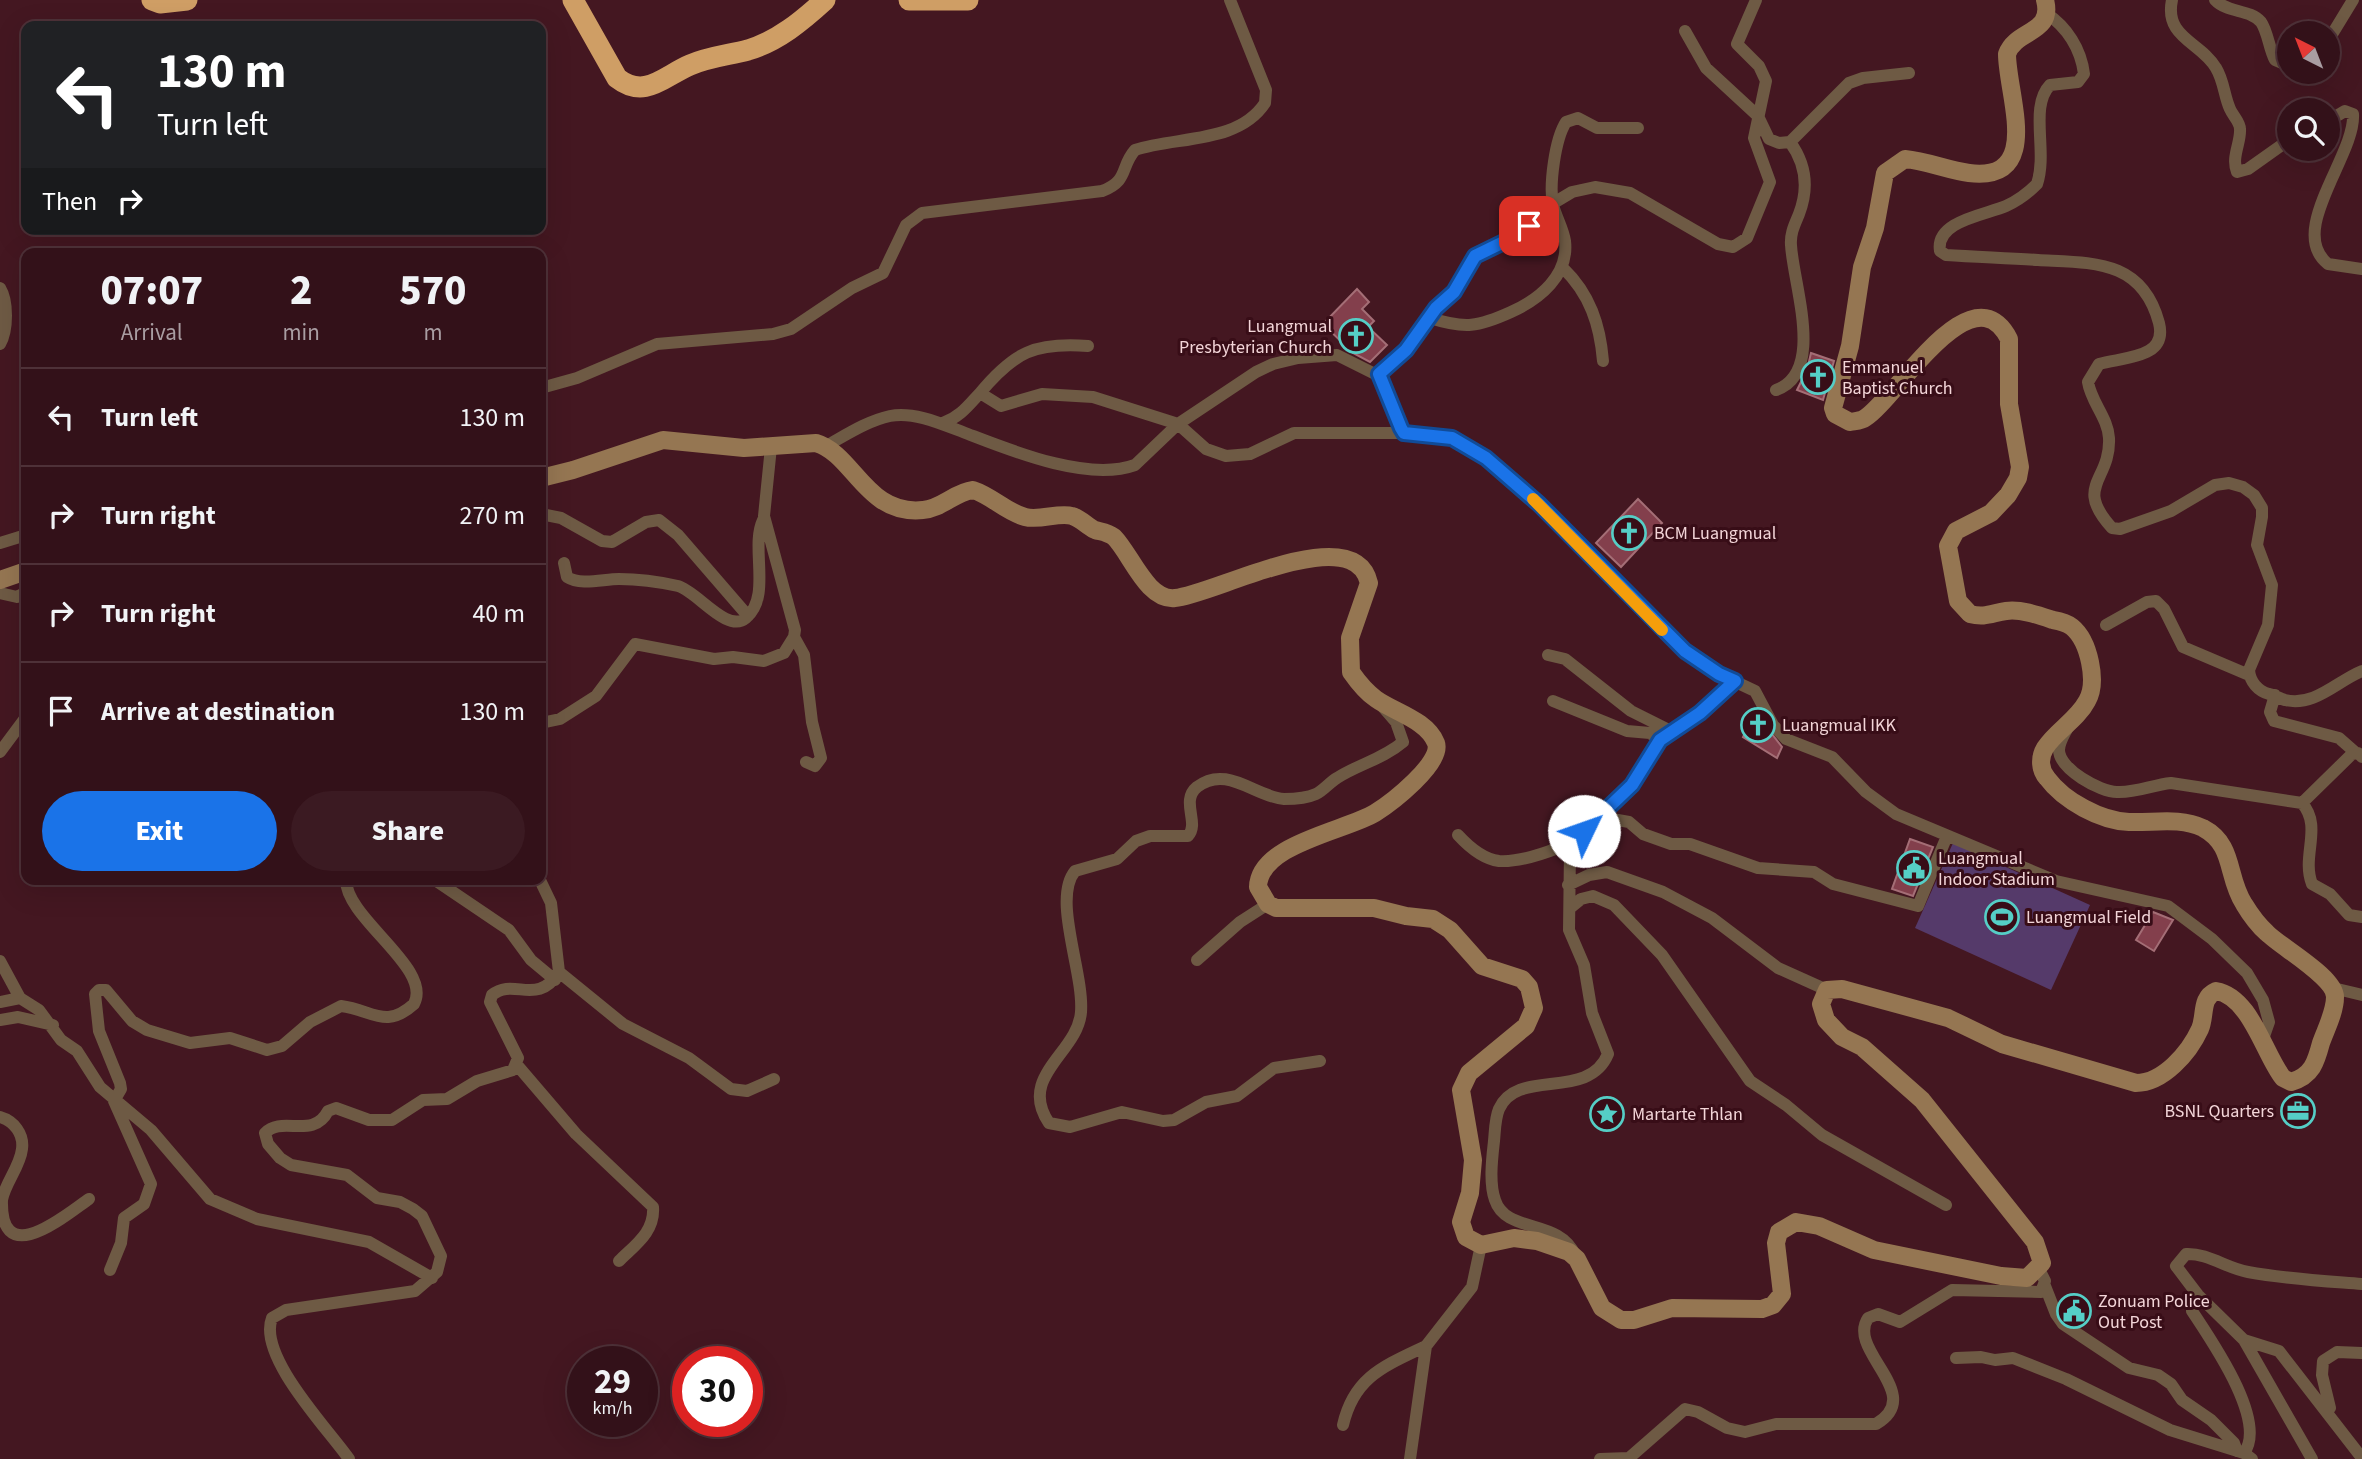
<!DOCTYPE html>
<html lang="en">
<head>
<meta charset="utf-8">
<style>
  :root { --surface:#331119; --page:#3b1a22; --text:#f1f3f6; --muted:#a99da2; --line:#4e3138; --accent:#1a73e8 }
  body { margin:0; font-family:"Source Sans 3",sans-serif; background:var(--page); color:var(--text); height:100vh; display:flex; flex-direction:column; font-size:26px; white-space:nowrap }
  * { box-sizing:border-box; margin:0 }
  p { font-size:23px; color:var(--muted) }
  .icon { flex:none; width:38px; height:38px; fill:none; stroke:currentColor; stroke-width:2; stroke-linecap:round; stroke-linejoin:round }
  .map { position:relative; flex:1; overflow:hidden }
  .details { position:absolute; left:21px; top:248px; width:525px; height:637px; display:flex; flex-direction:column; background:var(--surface); border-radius:14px; box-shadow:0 7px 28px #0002,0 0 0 2px var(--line) }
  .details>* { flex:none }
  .hud { position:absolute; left:21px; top:21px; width:525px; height:214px; border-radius:14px; box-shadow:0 7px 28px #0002,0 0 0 2px var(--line); background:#202124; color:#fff; overflow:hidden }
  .needle { width:46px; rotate:318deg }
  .fabs { position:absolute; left:2277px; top:21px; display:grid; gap:14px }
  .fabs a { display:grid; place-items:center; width:63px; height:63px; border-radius:50%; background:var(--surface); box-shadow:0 7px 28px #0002,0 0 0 2px var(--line); font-size:35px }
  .speed { position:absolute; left:567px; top:1346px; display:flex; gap:14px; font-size:35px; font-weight:700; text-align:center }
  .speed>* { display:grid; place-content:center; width:91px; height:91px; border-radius:50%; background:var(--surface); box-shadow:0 7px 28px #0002,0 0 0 2px var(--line); line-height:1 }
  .speed small { font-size:18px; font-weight:400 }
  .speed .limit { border:10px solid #d22; background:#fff; color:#111 }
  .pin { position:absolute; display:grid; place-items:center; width:60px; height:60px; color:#fff; margin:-30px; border-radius:14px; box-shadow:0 4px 10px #0006 }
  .me { position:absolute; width:77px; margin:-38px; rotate:48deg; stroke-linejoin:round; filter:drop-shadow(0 0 5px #0008) }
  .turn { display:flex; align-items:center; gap:24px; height:147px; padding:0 21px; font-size:32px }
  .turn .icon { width:91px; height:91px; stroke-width:2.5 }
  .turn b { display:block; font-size:49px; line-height:60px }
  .then { display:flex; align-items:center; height:66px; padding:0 21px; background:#0003; gap:14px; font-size:26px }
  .eta { display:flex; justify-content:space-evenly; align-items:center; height:119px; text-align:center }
  .eta b { font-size:42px; font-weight:800; line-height:49px }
  .action { display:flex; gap:14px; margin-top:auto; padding:14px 21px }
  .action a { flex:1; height:80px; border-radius:42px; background:var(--accent); color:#fff; font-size:28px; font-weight:800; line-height:80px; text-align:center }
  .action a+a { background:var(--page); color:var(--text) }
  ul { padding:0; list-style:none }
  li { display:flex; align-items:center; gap:21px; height:98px; padding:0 21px; border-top:2px solid var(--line) }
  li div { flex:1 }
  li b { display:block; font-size:26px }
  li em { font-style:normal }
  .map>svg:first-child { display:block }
  .green { fill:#553a6a }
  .building { fill:#833f4c; stroke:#a46e76; stroke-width:2 }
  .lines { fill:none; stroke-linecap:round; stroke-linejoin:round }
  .street { stroke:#6e5a44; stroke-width:12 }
  .secondary { stroke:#957652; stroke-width:18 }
  .highway { stroke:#cf9e65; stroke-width:21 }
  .route-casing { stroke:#114b97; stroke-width:18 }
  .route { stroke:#1a73e8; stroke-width:12 }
  .slow { stroke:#f59e0b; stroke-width:12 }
  .labels { text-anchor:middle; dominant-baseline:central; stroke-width:6; stroke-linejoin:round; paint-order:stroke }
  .poi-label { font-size:18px; fill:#f3d5d8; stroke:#380d17; text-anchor:start }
</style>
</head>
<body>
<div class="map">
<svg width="2362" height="1459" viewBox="0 0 2362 1459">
  <rect width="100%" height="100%" fill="#441721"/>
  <!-- green -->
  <path class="green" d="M1953 843 2090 905 2051 990 1915 928Z"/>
  <!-- building -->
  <path class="building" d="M1357 289 1369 302 1362 309 1374 321 1368 327 1387 345 1370 362 1353 353 1323 324Z
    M1811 353 1834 361 1823 400 1797 390 1807 370Z
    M1638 499 1662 523 1621 567 1596 543Z
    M1755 712 1782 747 1777 758 1743 737Z
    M1910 839 1933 847 1913 896 1892 889Z
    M2153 912 2173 920 2154 951 2136 940Z"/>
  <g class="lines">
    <!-- street -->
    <path class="street" d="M2172 0C2164 38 2201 42 2216 68 2224 81 2224 96 2230 109 2233 116 2240 122 2240 129 2241 143 2231 157 2237 172L2248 169 2289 140
      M2215 0C2227 13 2250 9 2261 22 2268 32 2269 49 2275 60L2289 66
      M2046 13C2067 27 2081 49 2084 74L2078 82 2050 85C2029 107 2048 151 2037 184 2029 192 2017 201 2006 206 1985 215 1935 221 1940 251L1946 255C1977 257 2007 258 2038 260 2092 263 2142 259 2159 323 2168 359 2123 357 2099 364L2088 382C2091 402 2108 418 2109 438 2111 481 2073 485 2112 528L2120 529 2171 511 2215 485 2229 483 2243 487 2254 495 2262 508V517L2257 545 2272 585 2268 625 2249 670C2250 682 2258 691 2269 694 2275 695 2280 699 2285 700 2315 707 2337 681 2362 671
      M1685 31 1706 68 1758 116 1769 139 1779 143 1790 142 1849 83 1863 78 1909 73
      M2328 41 2353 0
      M2328 121 2345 111 2353 114C2356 155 2286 231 2328 264L2362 269
      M1563 268C1590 294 1600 325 1603 361
      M0 288C8 301 8 330 0 344
      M1430 318C1465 329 1478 327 1511 312 1540 299 1569 275 1565 241 1563 228 1556 217 1553 205 1549 185 1555 139 1566 122L1578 118 1597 128H1638
      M1379 374 1404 433 1452 438 1486 458 1539 504 1685 651 1719 674 1755 691 1773 725 1786 739 1832 757 1866 792 1896 814 2056 881 2168 906 2212 939 2247 973 2263 1000 2269 1022 2263 1039
      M541 388 577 378 657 344 773 334 791 329 852 288 883 273 906 225 922 213 1102 191C1129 181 1120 167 1135 150 1177 136 1238 144 1265 103L1266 90 1230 0
      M1776 390C1826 373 1793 284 1791 245 1790 233 1795 224 1799 214 1809 188 1806 164 1790 142
      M980 393 1001 406 1042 394 1093 397 1178 424 1206 449 1226 456 1250 454 1294 433H1404
      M943 423C960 417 968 406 980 393 1014 352 1035 342 1088 346
      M826 446C846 435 867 421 890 416 915 411 944 425 968 434 1012 451 1088 482 1135 465L1178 424 1256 372 1273 364 1298 358 1337 355 1375 374 1384 371 1406 350 1436 308 1454 292 1475 256 1516 236 1552 204 1572 192 1595 187 1630 193 1718 244 1733 247 1747 238 1770 182 1754 138 1766 81 1759 66 1737 44 1756 0
      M541 514 561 518 602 541 612 542 646 522 659 520 678 535 748 616
      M0 543 26 535
      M564 563 567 577C581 586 603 579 619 579 637 579 660 582 678 586 697 591 727 634 746 618 772 596 750 547 763 520
      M0 593 17 597 26 592
      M2106 625 2147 602 2156 601 2164 609 2183 647 2249 675
      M794 637 804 655 812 722 821 758 815 766 806 762
      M1548 655 1565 659 1631 711 1671 731
      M2275 695 2270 712 2274 721 2339 738 2356 753
      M1553 701 1627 731 1650 733 1660 740
      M541 723 560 719 596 696 635 644 714 659 733 657 764 661 784 653 794 637 795 630 764 516 771 447
      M2067 729C2064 735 2059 743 2059 750 2059 769 2100 792 2117 792 2136 793 2152 785 2171 783L2302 803C2323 827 2301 856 2312 884L2330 894 2349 915 2362 917
      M0 752 26 717
      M2302 803 2352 754 2358 753 2362 757
      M1458 835C1469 847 1483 859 1499 861 1530 863 1588 838 1612 819L1629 822 1643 834 1671 844H1690L1758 868 1814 872 1833 884 1918 906 1947 836
      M435 880 509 930 531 960 555 980
      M1568 885 1589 875 1607 872 1663 892 1712 918 1778 968 1827 990
      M1570 908 1581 899 1593 896 1614 905 1662 955 1750 1081 1786 1105 1822 1135 1946 1205
      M1197 960 1240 922 1268 904
      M0 961 20 998 39 1010 61 1040 77 1051 100 1087 151 1130 210 1199 257 1219 369 1242 432 1278
      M559 972 623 1024 689 1058 731 1089 747 1091 774 1079
      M2333 988 2362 995
      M0 1002 20 998
      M0 1020 18 1017 53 1025
      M1320 1061 1274 1068 1237 1096 1206 1102 1174 1120 1163 1121 1122 1112 1070 1127 1049 1123C1017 1076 1078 1053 1081 1012 1084 972 1052 899 1075 871L1117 859 1136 841 1150 836H1188C1200 823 1180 801 1197 787 1227 764 1255 797 1284 799 1294 799 1307 798 1316 794 1324 790 1330 782 1337 778 1359 764 1383 759 1403 742L1396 722 1383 707
      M517 1065 576 1134 653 1207C655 1232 635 1245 619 1261
      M0 1117C14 1121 24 1134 22 1149 20 1167 5 1183 2 1200 0 1272 67 1214 89 1199
      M1575 1255C1559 1218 1506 1234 1495 1200 1489 1183 1492 1159 1494 1141 1495 1131 1495 1118 1499 1109 1517 1067 1588 1102 1608 1054L1592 1013 1584 965 1569 930 1570 850 1584 831 1632 785 1660 740 1700 713 1735 681
      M110 1270 121 1243 124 1218 144 1204 151 1184 114 1101 121 1089 120 1083 99 1031 95 994 99 990H106L132 1021 147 1030 190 1043 230 1038 267 1050 282 1046 310 1022 341 1006C373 1010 385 1030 414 1004 433 968 346 919 346 880
      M2362 1284C2324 1281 2286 1279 2248 1272 2226 1268 2208 1253 2186 1254L2176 1266 2198 1295 2244 1340 2279 1351 2362 1458
      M2045 1286 2056 1314 2063 1324 2129 1368 2158 1375 2171 1384 2182 1400 2211 1420 2234 1443 2237 1451
      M2192 1311C2211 1340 2268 1421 2244 1453
      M2244 1340 2312 1459
      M1956 1358 1981 1357 1995 1360 2013 1358 2066 1379 2170 1430 2244 1453 2252 1459
      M2330 1408 2322 1375 2323 1361 2337 1352 2362 1353
      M1343 1425C1354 1377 1384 1366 1426 1346
      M349 1459C329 1430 257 1356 272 1318L286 1310 415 1291 437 1272 441 1256 422 1216 413 1209 400 1202 377 1198 347 1175 291 1165 280 1158 268 1144 265 1133C282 1115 313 1140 328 1111L336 1108 369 1120H392L423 1100 447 1099 477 1081 513 1070 518 1058 490 1002 492 995C514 977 537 1007 559 972L551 903 540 880
      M1410 1459 1426 1346 1472 1287 1481 1245
      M1600 1459 1629 1458 1685 1409 1698 1412 1727 1428 1745 1432 1776 1424H1876C1927 1394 1846 1351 1868 1318L1878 1314 1900 1322 1952 1290 2041 1292 2045 1281 2039 1269"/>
    <!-- secondary -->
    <path class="secondary" d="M541 478 573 470 663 440 744 448 816 443C854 454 866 516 923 510 941 509 955 492 973 490 992 496 1006 512 1025 517 1040 521 1059 512 1072 516 1080 518 1087 526 1095 530 1102 532 1107 532 1114 537 1131 554 1147 601 1175 598 1213 595 1354 518 1369 583L1350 638 1351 672C1358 682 1366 692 1376 699 1394 712 1427 720 1436 743 1443 763 1391 803 1375 813 1345 831 1259 844 1258 887L1268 904 1276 908H1374L1406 916 1433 919 1450 930 1482 966 1522 979 1529 987 1534 1008 1526 1026 1469 1073 1461 1090 1473 1160 1470 1193 1461 1222 1466 1237 1481 1245 1514 1238 1537 1241 1569 1252 1577 1259 1602 1308 1621 1320H1634L1672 1308 1762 1309 1773 1305 1782 1294 1776 1243 1779 1232 1796 1222 1819 1226 1874 1250 2001 1276 2027 1278 2042 1263 2035 1242 1922 1100 1862 1047 1842 1037 1826 1020 1821 1004 1827 990 1842 989 1948 1018 2002 1044 2136 1083C2163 1083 2189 1053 2200 1029 2206 1015 2200 998 2216 991 2251 997 2264 1054 2283 1078L2291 1082C2312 1076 2316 1062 2321 1043 2326 1029 2335 1012 2335 997 2335 977 2282 948 2267 933 2258 925 2250 914 2244 904 2226 876 2235 845 2203 828 2180 817 2154 823 2129 822 2101 821 2064 801 2047 778 2040 770 2039 758 2045 748 2056 731 2077 720 2087 701 2098 682 2089 641 2072 627 2067 623 2059 621 2053 620 2038 615 2021 609 2006 611 1992 613 1985 618 1970 614L1958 601 1948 546 1956 531 1991 513 2008 495 2018 478 2020 467 2009 404V339C1972 267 1895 400 1865 418 1861 421 1855 421 1850 422L1835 414 1833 408 1850 346 1862 267 1875 228 1885 173 1905 159C1927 161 1947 170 1969 173 2044 182 2007 95 2007 54 2016 29 2054 34 2045 0
      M0 580 26 571"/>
    <!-- highway -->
    <path class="highway" d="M152 0 160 3 187 0
      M573 0 617 78C645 100 664 76 690 65 708 57 729 55 748 50 778 41 802 21 825 0
      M909 0H968"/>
  </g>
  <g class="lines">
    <!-- route casing -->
    <g class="route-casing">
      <path id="route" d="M1529 226 1516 236 1475 256 1454 292 1436 308 1406 350 1379 374 1401 428 1404 433 1452 438 1486 458 1539 504 1685 651 1719 674 1735 681 1700 713 1660 740 1632 785 1584 831"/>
    </g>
    <!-- route -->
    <use href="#route" class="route"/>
    <!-- slow -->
    <path class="slow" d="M1533 499 1662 630"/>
  </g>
  <!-- icons -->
  <defs>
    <g id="church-ring" transform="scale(1.75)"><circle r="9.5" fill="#380d17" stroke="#55cec6" stroke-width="1.5"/><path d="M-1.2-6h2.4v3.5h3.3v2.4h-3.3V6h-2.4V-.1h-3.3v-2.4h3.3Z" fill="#55cec6"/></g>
    <g id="civic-ring" transform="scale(1.75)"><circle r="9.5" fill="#380d17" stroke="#55cec6" stroke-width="1.5"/><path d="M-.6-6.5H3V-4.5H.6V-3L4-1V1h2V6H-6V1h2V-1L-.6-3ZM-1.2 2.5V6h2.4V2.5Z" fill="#55cec6"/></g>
    <g id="stadium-ring" transform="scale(1.75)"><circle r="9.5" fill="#380d17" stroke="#55cec6" stroke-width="1.5"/><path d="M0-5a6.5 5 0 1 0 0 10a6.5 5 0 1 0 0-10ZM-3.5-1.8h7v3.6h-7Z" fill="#55cec6"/></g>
    <g id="office-ring" transform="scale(1.75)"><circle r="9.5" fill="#380d17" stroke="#55cec6" stroke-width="1.5"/><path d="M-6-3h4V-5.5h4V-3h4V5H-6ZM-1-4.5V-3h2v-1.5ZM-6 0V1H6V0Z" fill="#55cec6"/></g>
    <g id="sight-ring" transform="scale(1.75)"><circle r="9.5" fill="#380d17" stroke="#55cec6" stroke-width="1.5"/><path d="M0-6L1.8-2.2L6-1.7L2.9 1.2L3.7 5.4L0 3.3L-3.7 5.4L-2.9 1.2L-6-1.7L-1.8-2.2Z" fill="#55cec6"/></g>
  </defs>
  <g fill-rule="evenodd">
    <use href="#church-ring" x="1356" y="336"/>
    <use href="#church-ring" x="1818" y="377"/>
    <use href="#church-ring" x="1629" y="533"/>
    <use href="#church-ring" x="1758" y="725"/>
    <use href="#civic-ring" x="1914" y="868"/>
    <use href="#stadium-ring" x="2002" y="917"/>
    <use href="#office-ring" x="2298" y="1111"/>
    <use href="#sight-ring" x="1607" y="1114"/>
    <use href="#civic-ring" x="2074" y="1311"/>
  </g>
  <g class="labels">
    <!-- poi labels -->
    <g class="poi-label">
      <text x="1332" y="326" text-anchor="end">Luangmual<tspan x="1332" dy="21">Presbyterian Church</tspan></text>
      <text x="1842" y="367">Emmanuel<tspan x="1842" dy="21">Baptist Church</tspan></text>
      <text x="1654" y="533">BCM Luangmual</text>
      <text x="1782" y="725">Luangmual IKK</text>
      <text x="1938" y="858">Luangmual<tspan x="1938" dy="21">Indoor Stadium</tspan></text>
      <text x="2026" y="917">Luangmual Field</text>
      <text x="2274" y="1111" text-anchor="end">BSNL Quarters</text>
      <text x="1632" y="1114">Martarte Thlan</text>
      <text x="2098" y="1301">Zonuam Police<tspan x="2098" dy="21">Out Post</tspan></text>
    </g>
  </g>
</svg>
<div class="fabs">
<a><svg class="needle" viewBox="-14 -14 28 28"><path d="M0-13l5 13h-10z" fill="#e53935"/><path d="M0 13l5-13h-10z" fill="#a99da2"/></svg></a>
<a><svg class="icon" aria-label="search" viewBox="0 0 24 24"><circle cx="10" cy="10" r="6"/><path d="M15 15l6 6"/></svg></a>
</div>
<div class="speed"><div>29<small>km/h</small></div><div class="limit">30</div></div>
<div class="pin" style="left:1529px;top:226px;background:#d93025"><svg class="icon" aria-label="arrive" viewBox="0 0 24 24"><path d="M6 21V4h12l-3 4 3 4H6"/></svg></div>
<svg class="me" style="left:1584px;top:831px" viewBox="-20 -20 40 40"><circle r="19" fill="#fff"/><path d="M0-13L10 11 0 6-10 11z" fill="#1a73e8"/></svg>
<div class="hud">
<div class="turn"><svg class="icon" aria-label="left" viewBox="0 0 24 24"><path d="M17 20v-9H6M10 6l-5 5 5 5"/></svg><div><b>130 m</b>Turn left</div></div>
<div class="then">Then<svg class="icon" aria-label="right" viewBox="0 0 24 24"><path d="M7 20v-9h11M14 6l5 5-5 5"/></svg></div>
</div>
<section class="details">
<div class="eta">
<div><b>07:07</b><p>Arrival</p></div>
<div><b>2</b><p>min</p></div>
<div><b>570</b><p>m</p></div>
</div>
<ul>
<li><svg class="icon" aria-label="left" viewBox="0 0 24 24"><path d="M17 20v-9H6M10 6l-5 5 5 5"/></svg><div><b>Turn left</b></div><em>130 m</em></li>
<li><svg class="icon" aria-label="right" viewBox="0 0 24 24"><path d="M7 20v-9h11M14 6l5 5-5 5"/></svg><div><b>Turn right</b></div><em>270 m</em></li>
<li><svg class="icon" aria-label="right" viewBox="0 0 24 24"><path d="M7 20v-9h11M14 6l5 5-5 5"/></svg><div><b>Turn right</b></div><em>40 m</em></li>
<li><svg class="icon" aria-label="arrive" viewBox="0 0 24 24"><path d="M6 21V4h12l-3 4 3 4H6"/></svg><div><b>Arrive at destination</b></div><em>130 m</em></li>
</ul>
<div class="action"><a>Exit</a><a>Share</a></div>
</section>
</div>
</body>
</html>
